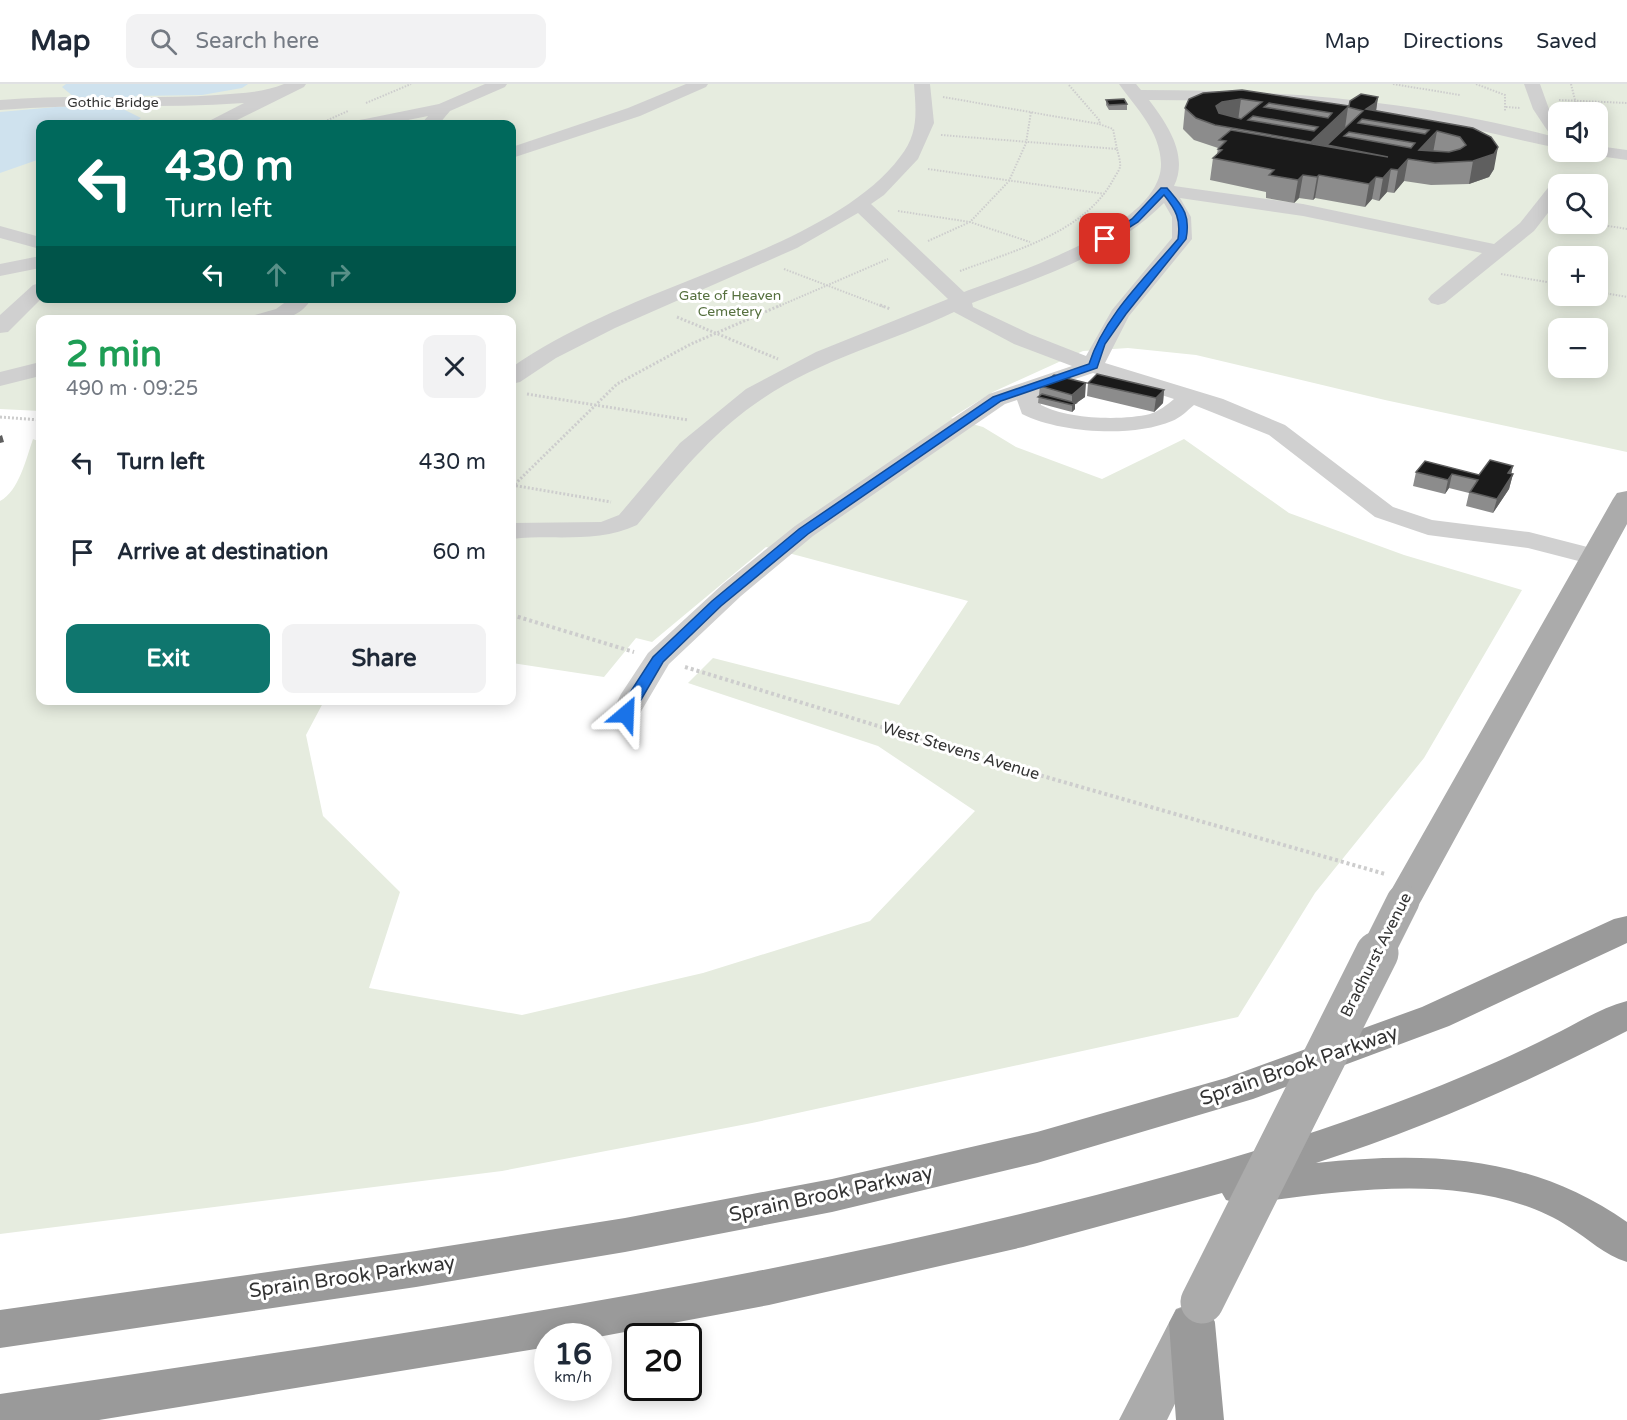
<!DOCTYPE html>
<html lang="en">
<head>
<meta charset="utf-8">
<style>
  :root { --surface:#fff; --page:#f2f2f3; --text:#1f2937; --muted:#747a83; --line:#e0e1e3; --accent:#0f766e }
  body { margin:0; font-family:"Varela Round",sans-serif; background:var(--page); color:var(--text); height:100vh; display:flex; flex-direction:column; font-size:22px; white-space:nowrap }
  * { box-sizing:border-box; margin:0 }
  p { font-size:20px; color:var(--muted) }
  .icon { flex:none; width:33px; height:33px; fill:none; stroke:currentColor; stroke-width:2; stroke-linecap:round; stroke-linejoin:round }
  .map { position:relative; flex:1; overflow:hidden }
  .details { position:absolute; left:36px; top:231px; width:480px; height:390px; display:flex; flex-direction:column; background:var(--surface); border-radius:12px; box-shadow:0 3px 15px #0003 }
  .details>* { flex:none }
  .banner { position:absolute; left:36px; top:36px; width:480px; height:183px; border-radius:12px; box-shadow:0 3px 15px #0003; background:#00695c; color:#fff; overflow:hidden }
  .controls { position:absolute; left:1548px; top:18px; display:grid; gap:12px }
  .controls a { display:grid; place-items:center; width:60px; height:60px; border-radius:12px; background:var(--surface); box-shadow:0 3px 15px #0003; font-size:30px }
  .speed { position:absolute; left:534px; top:1239px; display:flex; gap:12px; font-size:30px; font-weight:700; text-align:center }
  .speed>* { display:grid; place-content:center; width:78px; height:78px; border-radius:50%; background:var(--surface); box-shadow:0 3px 15px #0003; line-height:1 }
  .speed small { font-size:15px; font-weight:400 }
  .speed .limit { border:3px solid #111; border-radius:9px; background:#fff; color:#111 }
  .pin { position:absolute; display:grid; place-items:center; width:51px; height:51px; color:#fff; margin:-26px; border-radius:12px; box-shadow:0 3px 9px #0006 }
  .me { position:absolute; width:66px; margin:-33px; rotate:26deg; stroke-linejoin:round; filter:drop-shadow(0 0 4px #0008) }
  .turn { display:flex; align-items:center; gap:21px; height:126px; padding:0 30px; font-size:27px }
  .turn .icon { width:78px; height:78px; stroke-width:2.5 }
  .turn b { display:block; font-size:42px; line-height:51px }
  .lanes { display:flex; align-items:center; height:57px; padding:0 30px; background:#0003; justify-content:center; gap:30px; direction:ltr }
  .lanes .off { opacity:.35 }
  .round { display:grid; place-items:center; flex:none; width:63px; height:63px; border-radius:12px; background:var(--page) }
  .head { display:flex; align-items:center; justify-content:space-between; height:102px; padding:0 30px }
  h1 { font-size:36px; font-weight:700; line-height:45px; color:#1e9e55 }
  .cta { display:flex; gap:12px; margin-top:auto; padding:12px 30px }
  .cta a { flex:1; height:69px; border-radius:12px; background:var(--accent); color:#fff; font-size:24px; font-weight:700; line-height:69px; text-align:center }
  .cta a+a { background:var(--page); color:var(--text) }
  ul { padding:0; list-style:none }
  li { display:flex; align-items:center; gap:18px; height:90px; padding:0 30px }
  li div { flex:1 }
  li b { display:block; font-size:22px }
  li em { font-style:normal }
  header { display:flex; align-items:center; gap:36px; box-sizing:border-box; height:84px; padding:0 30px; background:var(--surface); border-bottom:2px solid var(--line) }
  header strong { font-size:28px }
  nav { display:flex; gap:33px; margin-inline-start:auto; font-size:21px }
  .search { width:420px; height:54px; background:var(--page); display:flex; align-items:center; gap:15px; box-sizing:border-box; padding:0 21px; border-radius:12px; color:var(--muted); font-size:22px }
  .map>svg:first-child { display:block }
  .green { fill:#e6ecdf; fill-rule:evenodd }
  .water { fill:#cfe2ee }
  .lines { fill:none; stroke-linecap:round; stroke-linejoin:round }
  .path-far2 { stroke:#cdcdcd; stroke-width:2; stroke-dasharray:1.5 1.5; stroke-linecap:butt }
  .path-far1 { stroke:#cdcdcd; stroke-width:3; stroke-dasharray:2 2; stroke-linecap:butt }
  .path { stroke:#cdcdcd; stroke-width:4; stroke-dasharray:3 3; stroke-linecap:butt }
  .minor { fill:#d0d0d0; fill-rule:evenodd }
  .major { fill:#ababab; fill-rule:evenodd }
  .highway { fill:#9a9a9a; fill-rule:evenodd }
  .major-bridge-far1 { stroke:#ababab; stroke-width:33 }
  .major-bridge { stroke:#ababab; stroke-width:43 }
  .wall { fill:#8c8c8c }
  .shaded-wall { fill:#5f5f5f }
  .building { fill:#1a1a1a; stroke:#5f5f5f; stroke-width:1.5; fill-rule:evenodd }
  .route { fill:#1a73e8; stroke:#114b97; stroke-width:1.5 }
  .labels { text-anchor:middle; dominant-baseline:central; stroke-width:6; stroke-linejoin:round; paint-order:stroke }
  .far-street-label { font-size:14px; fill:#333; stroke:#fff }
  .far-park-label { font-size:14px; fill:#56703f; stroke:#fff }
  .street-label { font-size:16px; fill:#333; stroke:#fff }
  .near-street-label { font-size:20px; fill:#333; stroke:#fff }
</style>
</head>
<body>
<header>
<strong>Map</strong>
<div class="search"><svg class="icon" aria-label="search" viewBox="0 0 24 24"><circle cx="10" cy="10" r="6"/><path d="M15 15l6 6"/></svg>Search here</div>
<nav><a>Map</a><a>Directions</a><a>Saved</a></nav>
</header>
<div class="map">
<svg width="1627" height="1336" viewBox="0 0 1627 1336">
  <rect width="100%" height="100%" fill="#fff"/>
  <!-- green -->
  <path class="green" d="M0 0H1627V368L1385 316 1196 271 1128 264 1083 267 993 308 951 334 983 343 1016 363 1102 395 1184 355 1289 429 1404 471 1522 506 1424 674 1315 809 1238 933 752 1039 502 1087 0 1150V417C19 407 26 375 33 355L40 358V616L324 617 306 651 323 732 400 808 369 904 522 931 703 889 870 837 975 727 878 662 688 599 713 574 899 621 968 517 766 463 652 558 636 554 604 593 512 579V236H40V327L0 325ZM1558 28H1598V68H1558ZM40 40H512V214H40ZM1558 100H1598V140H1558ZM1558 172H1598V212H1558ZM1558 244H1598V284H1558Z"/>
  <!-- water -->
  <path class="water" d="M66 0H248L242 4 202 11 137 12 123 14 119 23 141 34 132 40H40V75L0 89V28L67 22 74 13 62 3Z"/>
  <g class="lines">
    <!-- path-far2 -->
    <path class="path-far2" d="M1393 0 1460 11
      M1476 0 1505 11V28
      M1571 0 1578 28
      M943 13 1099 40
      M1559 16 1627 19
      M366 19 411 0
      M1506 23 1520 24
      M319 40 348 27
      M941 51 1117 65 1113 45 1099 40 1100 37 1068 0
      M928 85 1105 110
      M898 127 970 138 1030 158
      M1596 140 1627 145
      M928 157 970 138 1009 97 1026 59 1031 28
      M784 185 884 223
      M960 187C1013 167 1084 149 1113 96 1115 92 1119 87 1120 83 1121 78 1118 70 1117 65
      M1501 190 1558 200
      M1598 208 1627 213
      M777 223 888 175"/>
    <!-- path-far1 -->
    <path class="path-far1" d="M880 221 890 225
      M677 233 778 275
      M527 310 688 336
      M0 333 40 336
      M512 401 611 418
      M512 403 617 300 691 260 781 221
      M40 453V487"/>
    <!-- path -->
    <path class="path" d="M512 531 634 568
      M685 583 1032 689 1385 790"/>
    <!-- minor -->
    <path class="minor" d="M284 0H306L304 3 229 40H208L211 36 244 19C163 25 81 19 0 26V16C72 10 144 16 217 11 240 9 262 9 284 0Z
      M485 0H507L505 3 450 27 439 40H421L428 32 388 40H356L359 36 365 35 439 20Z
      M686 0H708L706 3 640 32 512 74V63L628 24Z
      M914 0H930L934 39 918 75 884 111 871 120 964 208C1013 189 1163 143 1161 79 1160 47 1136 24 1119 0H1136L1141 6C1284 6 1411 16 1551 52L1533 25 1524 0H1540L1549 25 1558 38V64C1508 54 1458 40 1407 32 1322 19 1235 16 1149 16 1167 40 1189 71 1174 102L1303 120 1494 160 1520 139 1551 100 1558 98 1565 100H1558V116L1534 147 1445 219 1438 221 1431 219 1428 215 1431 211 1482 169 1303 132 1180 114 1191 133 1192 155 1129 232 1105 279 1223 315 1285 341 1393 423 1432 436 1529 448 1603 467 1607 473 1603 479 1594 481 1528 464 1428 451 1375 433 1269 351 1194 321C1187 327 1180 334 1172 337 1132 354 1060 349 1022 330L1017 316 1005 320 813 452 741 512 669 580 636 636 626 639 616 636 611 630 621 610 648 569 723 500 795 442 989 310 1072 282 1014 260 954 228C891 258 821 275 762 315 712 348 675 395 637 441 597 460 554 450 512 455V439L601 438 619 431 680 359 746 305 816 268 948 215 858 129 797 164 615 244 556 274 520 298 512 300V283C567 245 632 219 695 194 760 167 857 131 900 73 919 49 916 28 914 0ZM1164 119 1172 133V154L1112 226 1086 272 1030 250 973 223 972 219C1040 193 1112 171 1164 119ZM1093 289 1174 315C1167 321 1159 327 1150 330 1121 337 1067 335 1041 321L1040 314 1057 301Z
      M1598 62 1627 66V76L1592 71 1590 68H1598Z
      M0 142 40 153V165L0 154Z
      M40 172V184L0 192V180Z
      M40 199 42 214 8 248 0 249V231L33 201Z
      M291 214H312C297 239 274 236 248 236L251 232 276 225Z
      M40 278V292L0 302V288Z"/>
    <!-- major -->
    <path class="major" d="M1627 407V440L1421 817 1416 825 1403 829 1390 825 1385 817 1613 415 1617 409Z
      M1192 1219 1208 1225 1215 1238 1167 1336H1119L1176 1225Z"/>
    <!-- highway -->
    <path class="highway" d="M1627 832V859L1449 942 1253 1015 1037 1079 832 1128 625 1168 416 1203 0 1264V1226L416 1167 625 1134 832 1095 1037 1048 1226 994 1422 923 1614 835Z
      M1627 917V947C1527 999 1424 1044 1316 1079 1429 1067 1531 1071 1627 1138V1178C1604 1171 1589 1155 1569 1143 1556 1134 1538 1126 1523 1121 1433 1091 1333 1109 1241 1120L1226 1116 1222 1109 1023 1163 769 1221 598 1253 548 1252V1263L99 1336H0V1310C395 1251 793 1196 1178 1089 1276 1062 1373 1030 1466 991 1495 979 1523 966 1551 952 1576 940 1600 924 1627 917Z
      M1192 1220 1208 1226 1215 1239 1224 1336H1176L1169 1239 1176 1226Z"/>
    <!-- major-bridge-far1 -->
    <path class="major-bridge-far1" d="M1376 871 1403 817"/>
    <!-- major-bridge -->
    <path class="major-bridge" d="M1202 1218 1377 869"/>
  </g>
  <!-- wall -->
  <path class="wall" d="M1203 9 1349 22 1378 13 1376 27 1473 44 1494 85 1489 93 1469 100 1431 101 1404 97 1394 109 1387 108 1379 117 1372 115 1365 123 1315 114 1313 116 1299 114 1294 119 1266 114V108L1210 96 1213 74 1217 70 1218 64 1194 56 1183 45 1185 24Z
    M1106 16 1127 20V26H1109L1106 21Z
    M1088 299 1164 306 1163 319 1154 328 1087 312Z
    M1040 302 1085 313 1075 320V325L1072 328 1038 319Z
    M1513 382 1511 390H1513L1509 405 1493 429 1466 422 1469 409 1449 404 1445 410 1413 402 1416 388 1479 391Z"/>
  <!-- shaded-wall -->
  <path class="shaded-wall" d="M1378 13 1375 34 1366 25Z
    M1241 15 1238 37 1214 40 1216 22 1222 18Z
    M1348 23 1345 44 1308 80 1311 58Z
    M1437 47 1433 69 1419 66Z
    M1498 63 1494 85 1489 93 1469 100 1473 77Z
    M1408 75 1404 97 1394 109 1398 86Z
    M1391 85 1387 108 1379 117 1383 94Z
    M1303 91 1299 114 1294 119 1298 96Z
    M1319 91 1315 114 1313 116 1317 93Z
    M1376 93 1372 115 1365 123 1369 100Z
    M1086 299 1085 313 1075 320V325L1072 328V311Z
    M1164 306 1163 319 1154 328 1156 314Z
    M2 351 4 358 0 359V352Z
    M1513 382 1510 394 1513 390 1509 405 1493 429 1497 415 1508 389Z
    M1452 390 1449 404 1445 410 1448 396Z"/>
  <!-- building -->
  <path class="building" d="M1242 6 1349 22 1350 17 1361 10 1378 13 1375 19 1366 25 1473 44 1491 53 1498 63 1494 70 1473 77 1435 79 1408 75 1398 86 1391 85 1383 94 1376 93 1369 100 1319 91 1317 93 1303 91 1298 96 1269 91 1274 86 1213 74 1222 66 1218 65 1226 57 1219 56 1231 46 1388 73 1327 61 1363 27 1348 23 1311 58 1215 41 1196 34 1185 24 1189 15 1203 9ZM1241 15 1262 18 1241 35 1219 29 1216 22 1222 18ZM1269 19 1332 29 1328 34 1264 23ZM1253 32 1318 43 1314 47 1248 36ZM1362 35 1429 46 1425 50 1358 39ZM1437 47 1460 53 1466 61 1460 65 1449 68 1419 66ZM1349 48 1415 59 1411 64 1344 52Z
    M1124 15 1127 20 1109 21 1106 16Z
    M1097 290 1164 306 1156 314 1088 299Z
    M1054 291 1086 299 1072 311 1040 302Z
    M1042 310 1076 319 1072 321 1038 313Z
    M1490 376 1513 382 1508 389 1513 390 1497 415 1470 408 1478 396 1452 390 1448 396 1416 388 1425 377 1479 391Z"/>
  <!-- route -->
  <path class="route" d="M1161 104H1167C1182 122 1191 130 1186 155L1126 230 1105 260 1097 284 1001 317 808 450 721 522 663 578 631 633H622L620 630 629 610 653 573 712 517 799 445 993 313 1089 280C1104 232 1146 193 1178 155 1181 135 1176 126 1164 111L1138 138 1108 157 1101 155 1132 135Z"/>
  <g class="labels">
    <!-- far-street labels -->
    <g class="far-street-label">
      <text x="113" y="18">Gothic Bridge</text>
    </g>
    <!-- far-park labels -->
    <g class="far-park-label">
      <text x="730" y="211">Gate of Heaven<tspan x="730" dy="16">Cemetery</tspan></text>
    </g>
    <!-- street labels -->
    <g class="street-label">
      <text transform="translate(961 667) rotate(17)">West Stevens Avenue</text>
      <text transform="translate(1376 871) rotate(-63)">Bradhurst Avenue</text>
    </g>
    <!-- near-street labels -->
    <g class="near-street-label">
      <text transform="translate(1299 982) rotate(-19)">Sprain Brook Parkway</text>
      <text transform="translate(831 1110) rotate(-12)">Sprain Brook Parkway</text>
      <text transform="translate(352 1193) rotate(-8)">Sprain Brook Parkway</text>
    </g>
  </g>
</svg>
<div class="controls">
<a><svg class="icon" aria-label="sound" viewBox="0 0 24 24"><path d="M4 9h4l5-4v14l-5-4H4zM17 9q2 3 0 6"/></svg></a>
<a><svg class="icon" aria-label="search" viewBox="0 0 24 24"><circle cx="10" cy="10" r="6"/><path d="M15 15l6 6"/></svg></a>
<a>+</a>
<a>−</a>
</div>
<div class="speed"><div>16<small>km/h</small></div><div class="limit">20</div></div>
<div class="pin" style="left:1105px;top:155px;background:#d93025"><svg class="icon" aria-label="arrive" viewBox="0 0 24 24"><path d="M6 21V4h12l-3 4 3 4H6"/></svg></div>
<svg class="me" style="left:626px;top:630px" viewBox="-20 -20 40 40"><path d="M0-17L14 15 0 8-14 15z" fill="#1a73e8" stroke="#fff" stroke-width="4"/></svg>
<div class="banner">
<div class="turn"><svg class="icon" aria-label="left" viewBox="0 0 24 24"><path d="M17 20v-9H6M10 6l-5 5 5 5"/></svg><div><b>430 m</b>Turn left</div></div>
<div class="lanes"><svg class="icon" aria-label="left" viewBox="0 0 24 24"><path d="M17 20v-9H6M10 6l-5 5 5 5"/></svg><svg class="icon off" aria-label="ahead" viewBox="0 0 24 24"><path d="M12 20V5M6 11l6-6 6 6"/></svg><svg class="icon off" aria-label="right" viewBox="0 0 24 24"><path d="M7 20v-9h11M14 6l5 5-5 5"/></svg></div>
</div>
<section class="details">
<div class="head"><div><h1>2 min</h1><p>490 m · 09:25</p></div><a class="round"><svg class="icon" aria-label="close" viewBox="0 0 24 24"><path d="M6 6l12 12M18 6L6 18"/></svg></a></div>
<ul>
<li><svg class="icon" aria-label="left" viewBox="0 0 24 24"><path d="M17 20v-9H6M10 6l-5 5 5 5"/></svg><div><b>Turn left</b></div><em>430 m</em></li>
<li><svg class="icon" aria-label="arrive" viewBox="0 0 24 24"><path d="M6 21V4h12l-3 4 3 4H6"/></svg><div><b>Arrive at destination</b></div><em>60 m</em></li>
</ul>
<div class="cta"><a>Exit</a><a>Share</a></div>
</section>
</div>
</body>
</html>
